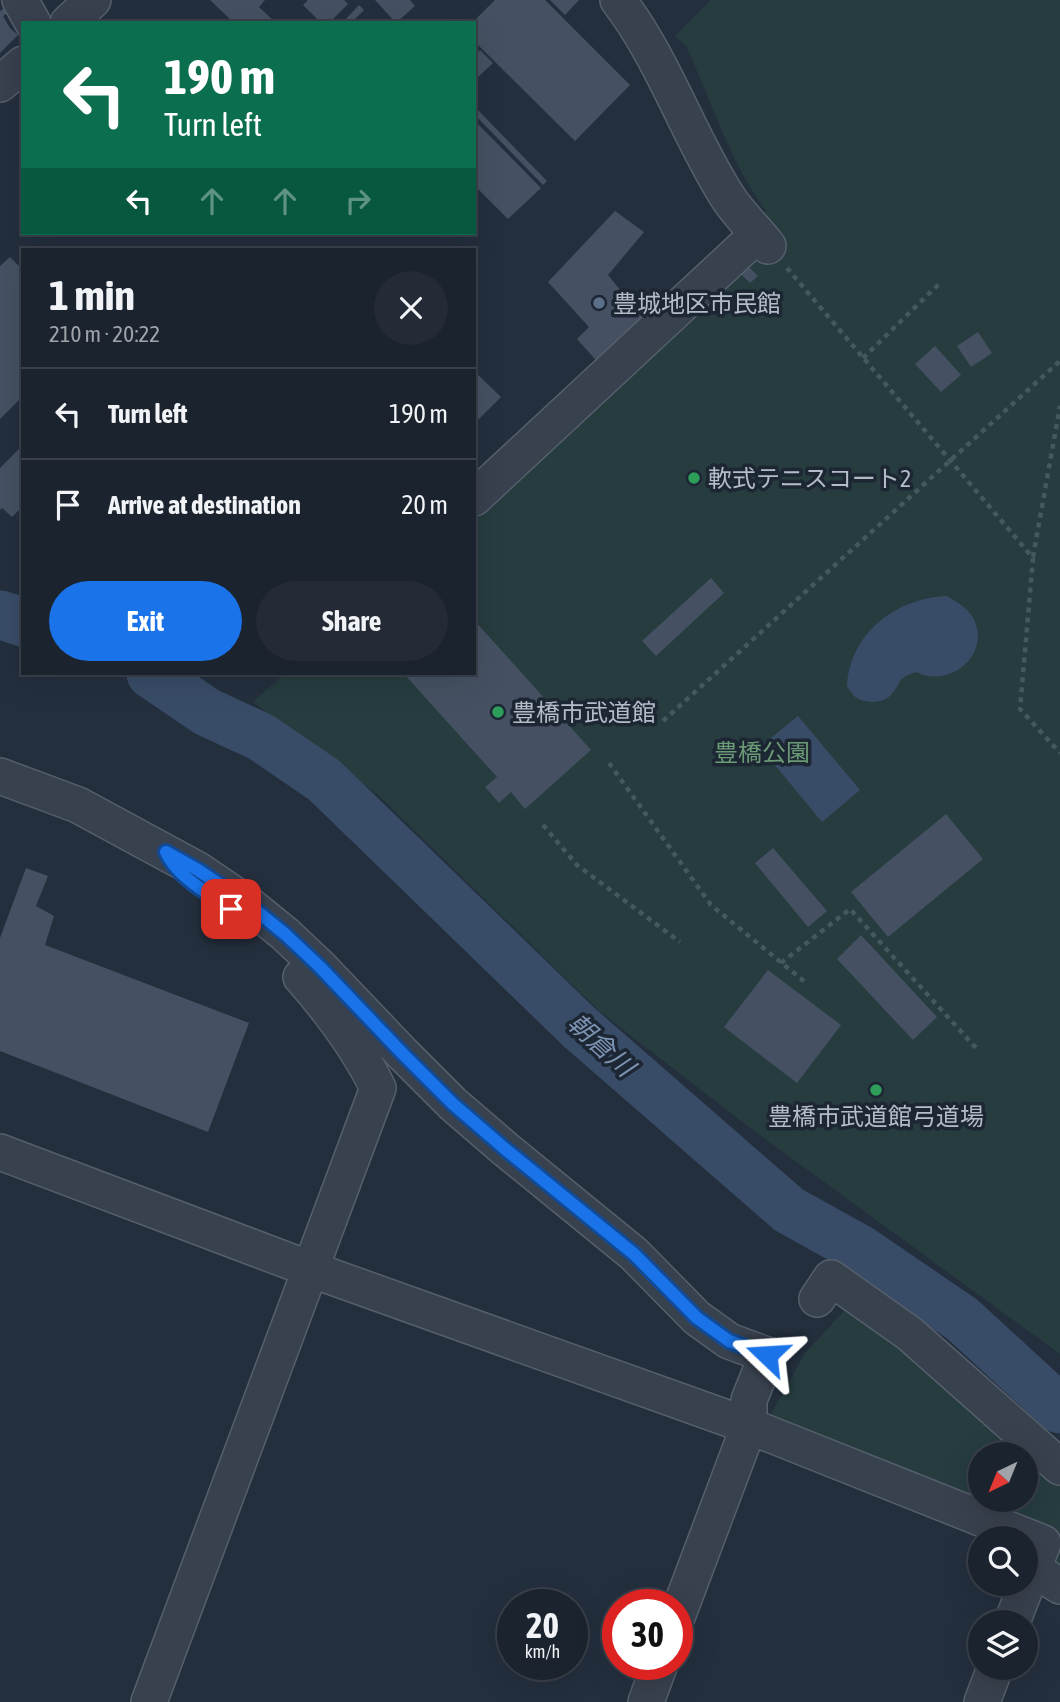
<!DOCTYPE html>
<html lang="en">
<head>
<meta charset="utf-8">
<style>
  :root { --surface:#1b232e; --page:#242b36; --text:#f1f3f6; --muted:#a0a4aa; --line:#39404a; --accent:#1a73e8 }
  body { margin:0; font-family:"Asap Condensed","Noto Sans JP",sans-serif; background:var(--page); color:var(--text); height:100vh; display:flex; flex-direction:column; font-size:26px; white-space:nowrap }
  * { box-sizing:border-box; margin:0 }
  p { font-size:23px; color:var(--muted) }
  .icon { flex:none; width:38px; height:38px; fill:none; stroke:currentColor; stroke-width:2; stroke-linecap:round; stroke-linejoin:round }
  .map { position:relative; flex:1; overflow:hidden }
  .sheet { position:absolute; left:21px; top:248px; width:455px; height:427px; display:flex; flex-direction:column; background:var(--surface); border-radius:0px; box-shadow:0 7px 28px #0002,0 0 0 2px var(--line) }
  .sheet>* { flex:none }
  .banner { position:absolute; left:21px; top:21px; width:455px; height:214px; border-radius:0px; box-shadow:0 7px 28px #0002,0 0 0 2px var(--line); background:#0b6e4f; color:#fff; overflow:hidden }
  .needle { width:46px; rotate:223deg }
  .buttons { position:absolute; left:968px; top:1442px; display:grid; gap:14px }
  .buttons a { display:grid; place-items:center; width:70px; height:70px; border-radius:50%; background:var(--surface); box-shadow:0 7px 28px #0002,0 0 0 2px var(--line); font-size:35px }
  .speed { position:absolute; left:497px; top:1589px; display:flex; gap:14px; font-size:35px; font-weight:700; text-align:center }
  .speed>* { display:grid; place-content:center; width:91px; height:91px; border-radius:50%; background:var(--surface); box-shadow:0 7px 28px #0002,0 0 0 2px var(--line); line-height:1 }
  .speed small { font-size:18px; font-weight:400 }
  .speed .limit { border:10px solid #d22; background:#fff; color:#111 }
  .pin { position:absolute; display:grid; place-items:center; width:60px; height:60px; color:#fff; margin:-30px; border-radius:14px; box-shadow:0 4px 10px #0006 }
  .me { position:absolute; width:77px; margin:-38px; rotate:290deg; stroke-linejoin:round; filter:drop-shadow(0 0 5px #0008) }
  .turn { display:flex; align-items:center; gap:24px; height:147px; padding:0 28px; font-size:32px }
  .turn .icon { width:91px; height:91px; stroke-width:2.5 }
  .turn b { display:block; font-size:49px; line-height:60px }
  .lanes { display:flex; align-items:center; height:66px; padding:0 28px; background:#0003; justify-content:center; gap:35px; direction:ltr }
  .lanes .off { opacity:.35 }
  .round { display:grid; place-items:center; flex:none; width:74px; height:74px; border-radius:37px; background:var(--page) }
  .head { display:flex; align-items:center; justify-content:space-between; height:119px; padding:0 28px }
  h1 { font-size:42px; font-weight:700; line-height:52px }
  .cta { display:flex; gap:14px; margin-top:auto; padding:14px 28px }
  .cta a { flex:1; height:80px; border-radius:42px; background:var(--accent); color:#fff; font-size:28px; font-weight:700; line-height:80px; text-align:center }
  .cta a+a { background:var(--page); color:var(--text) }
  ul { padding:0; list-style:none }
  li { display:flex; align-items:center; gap:21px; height:91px; padding:0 28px; border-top:2px solid var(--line) }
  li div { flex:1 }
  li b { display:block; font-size:26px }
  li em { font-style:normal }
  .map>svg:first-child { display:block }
  .green { fill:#263c3f; fill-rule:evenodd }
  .water { fill:#394c67 }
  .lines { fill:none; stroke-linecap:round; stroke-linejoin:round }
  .river { stroke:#394c67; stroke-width:49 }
  .building { fill:#455162 }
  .minor-casing { stroke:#565f6c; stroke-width:38 }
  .path { stroke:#44595c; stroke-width:4.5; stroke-dasharray:5 5; stroke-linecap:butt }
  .minor { stroke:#38414e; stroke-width:35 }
  .route-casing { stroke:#114b97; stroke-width:18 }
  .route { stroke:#1a73e8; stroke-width:12 }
  .service-dot { fill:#5c6f8a; stroke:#1d2633; stroke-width:2.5 }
  .leisure-dot { fill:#2e9e5b; stroke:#1d2633; stroke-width:2.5 }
  .labels { text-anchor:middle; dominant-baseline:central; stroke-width:7; stroke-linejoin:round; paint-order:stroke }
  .poi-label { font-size:24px; fill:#b4bcc9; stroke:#1d2633; text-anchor:start }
  .park-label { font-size:24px; fill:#6b9a76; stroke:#1d2633 }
  .water-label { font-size:26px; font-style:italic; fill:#7c92b1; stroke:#1d2633 }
</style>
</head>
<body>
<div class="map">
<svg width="1060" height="1702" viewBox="0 0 1060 1702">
  <rect width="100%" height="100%" fill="#242f3e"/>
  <!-- green -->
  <path class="green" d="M711 0H1060V1354L754 1131 599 1011 378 795 253 702 284 674H474V490L766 211C729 161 712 102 686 46L675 36Z
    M845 1310 866 1315 1060 1467V1586L1042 1543 770 1416 805 1353ZM980 1454H1026V1500H980Z"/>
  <!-- water -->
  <path class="water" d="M947 596C955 601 963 605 969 612 997 647 954 691 916 672 896 679 903 681 891 695 883 704 863 704 854 696 851 693 849 689 847 686 850 633 896 598 947 596Z
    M798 716 860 790 822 822 760 747Z"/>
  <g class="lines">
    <!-- river -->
    <path class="river" d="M0 615 23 622
      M151 674 207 712 261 737 324 780 579 1027 789 1210 861 1250 962 1319 1060 1409"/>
  </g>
  <!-- building -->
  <path class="building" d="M210 0H265L259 7 276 23H234Z
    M308 0H344L348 4 329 23H321L303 5Z
    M375 0H410L415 6 396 23Z
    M495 0H545L630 85 575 141 474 41V21Z
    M550 0H579L565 15Z
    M359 5 364 10 351 23H342Z
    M6 7 9 12 3 16 10 28 18 35 0 53V11Z
    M480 50 493 63 474 81V56Z
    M474 106 547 181 543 185 474 114Z
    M474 120 541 188 508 219 474 185Z
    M615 211 644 232 608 275 648 324 603 368 577 339 589 327 548 282Z
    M10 257 23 270V396L0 419V266Z
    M748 266 758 276 750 283 741 274Z
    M978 332 992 353 971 367 957 346Z
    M935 346 961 375 941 392 915 364Z
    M474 371 501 397 474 424Z
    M23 445V506L12 517 2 508 0 510V468Z
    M711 578 724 593 656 656 642 641Z
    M474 620 591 750 525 809 511 792 499 803 485 787 497 777 404 674H474Z
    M946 814 983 859 888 937 851 892Z
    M773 848 827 911 808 927 755 863Z
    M26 868 48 876 36 906 54 916 45 945 249 1023 208 1132 0 1051V938Z
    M861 935 937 1017 913 1040 837 959Z
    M768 970 841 1025 797 1083 724 1027Z"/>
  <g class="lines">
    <!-- minor casing -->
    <g class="minor-casing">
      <path id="minor" d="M20 0 33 23
        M618 0C664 60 687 133 727 196 738 214 755 229 768 246
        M68 23 93 0
        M0 84 23 64
        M474 498 758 234
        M0 776 78 805 198 870 248 904 285 934 320 967 403 1054 453 1104 504 1148 634 1254 697 1318 729 1341 767 1355 749 1400V1426L1043 1543 1012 1622
        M0 1152 310 1269 749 1426 677 1617
        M817 1299 831 1278 910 1334 1060 1467
        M1033 1569 1060 1586
        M149 1702 378 1088C358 1047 331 1011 301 977
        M646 1702 660 1664
        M982 1702 995 1668"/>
    </g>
    <!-- path -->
    <path class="path" d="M787 268 1033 558 1020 709 1060 753
      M863 358 939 284
      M1033 557 1060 406
      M663 721 1060 361
      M609 763 711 905 805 982
      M543 825 577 865 680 942
      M781 963 850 909 976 1048"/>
    <!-- minor -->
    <use href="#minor" class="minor"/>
  </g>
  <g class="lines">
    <!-- route casing -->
    <g class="route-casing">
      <path id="route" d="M231 909C208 893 178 878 166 852L198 870 248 904 285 934 320 967 403 1054 453 1104 504 1148 634 1254 697 1318 729 1341 767 1355"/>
    </g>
    <!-- route -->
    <use href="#route" class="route"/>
  </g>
  <!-- markers -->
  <circle class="service-dot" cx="599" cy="303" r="7"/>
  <g class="leisure-dot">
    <circle cx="694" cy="478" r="7"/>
    <circle cx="498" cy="712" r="7"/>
    <circle cx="876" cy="1090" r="7"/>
  </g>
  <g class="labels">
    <!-- poi labels -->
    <g class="poi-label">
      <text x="613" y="303">豊城地区市民館</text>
      <text x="708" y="478">軟式テニスコート2</text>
      <text x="512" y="712">豊橋市武道館</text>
      <text x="876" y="1116" text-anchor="middle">豊橋市武道館弓道場</text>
    </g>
    <!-- park labels -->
    <g class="park-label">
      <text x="762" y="752">豊橋公園</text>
    </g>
    <!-- water labels -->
    <g class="water-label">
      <text transform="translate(601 1045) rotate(42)">朝倉川</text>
    </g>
  </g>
</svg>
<div class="buttons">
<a><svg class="needle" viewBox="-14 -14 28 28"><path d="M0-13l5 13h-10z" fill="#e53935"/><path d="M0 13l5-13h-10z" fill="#a0a4aa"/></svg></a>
<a><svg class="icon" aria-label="search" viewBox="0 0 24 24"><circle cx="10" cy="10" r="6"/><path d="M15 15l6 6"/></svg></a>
<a><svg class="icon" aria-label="layers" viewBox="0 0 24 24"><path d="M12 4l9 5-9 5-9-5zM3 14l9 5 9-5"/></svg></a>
</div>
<div class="speed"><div>20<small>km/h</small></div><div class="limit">30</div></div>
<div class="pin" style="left:231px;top:909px;background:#d93025"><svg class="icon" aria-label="arrive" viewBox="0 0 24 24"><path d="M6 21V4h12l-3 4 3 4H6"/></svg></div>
<svg class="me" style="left:767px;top:1355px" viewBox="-20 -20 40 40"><path d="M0-17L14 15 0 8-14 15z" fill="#1a73e8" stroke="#fff" stroke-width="4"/></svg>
<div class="banner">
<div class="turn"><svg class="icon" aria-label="left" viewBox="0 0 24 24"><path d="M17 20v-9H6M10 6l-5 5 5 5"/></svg><div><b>190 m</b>Turn left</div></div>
<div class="lanes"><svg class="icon" aria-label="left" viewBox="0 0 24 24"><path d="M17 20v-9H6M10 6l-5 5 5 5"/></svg><svg class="icon off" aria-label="ahead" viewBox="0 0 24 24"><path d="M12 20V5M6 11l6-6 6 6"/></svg><svg class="icon off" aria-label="ahead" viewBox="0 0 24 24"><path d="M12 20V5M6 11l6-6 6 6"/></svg><svg class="icon off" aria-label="right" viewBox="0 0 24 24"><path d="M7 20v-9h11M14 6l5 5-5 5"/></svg></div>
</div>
<section class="sheet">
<div class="head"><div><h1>1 min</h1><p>210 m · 20:22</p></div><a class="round"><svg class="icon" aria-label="close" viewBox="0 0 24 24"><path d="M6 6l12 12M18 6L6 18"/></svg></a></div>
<ul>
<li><svg class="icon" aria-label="left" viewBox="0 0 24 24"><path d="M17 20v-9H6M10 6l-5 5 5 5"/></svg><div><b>Turn left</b></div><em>190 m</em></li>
<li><svg class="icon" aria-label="arrive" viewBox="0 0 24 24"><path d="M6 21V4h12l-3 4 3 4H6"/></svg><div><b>Arrive at destination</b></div><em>20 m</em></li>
</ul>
<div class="cta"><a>Exit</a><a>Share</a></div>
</section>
</div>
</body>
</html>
